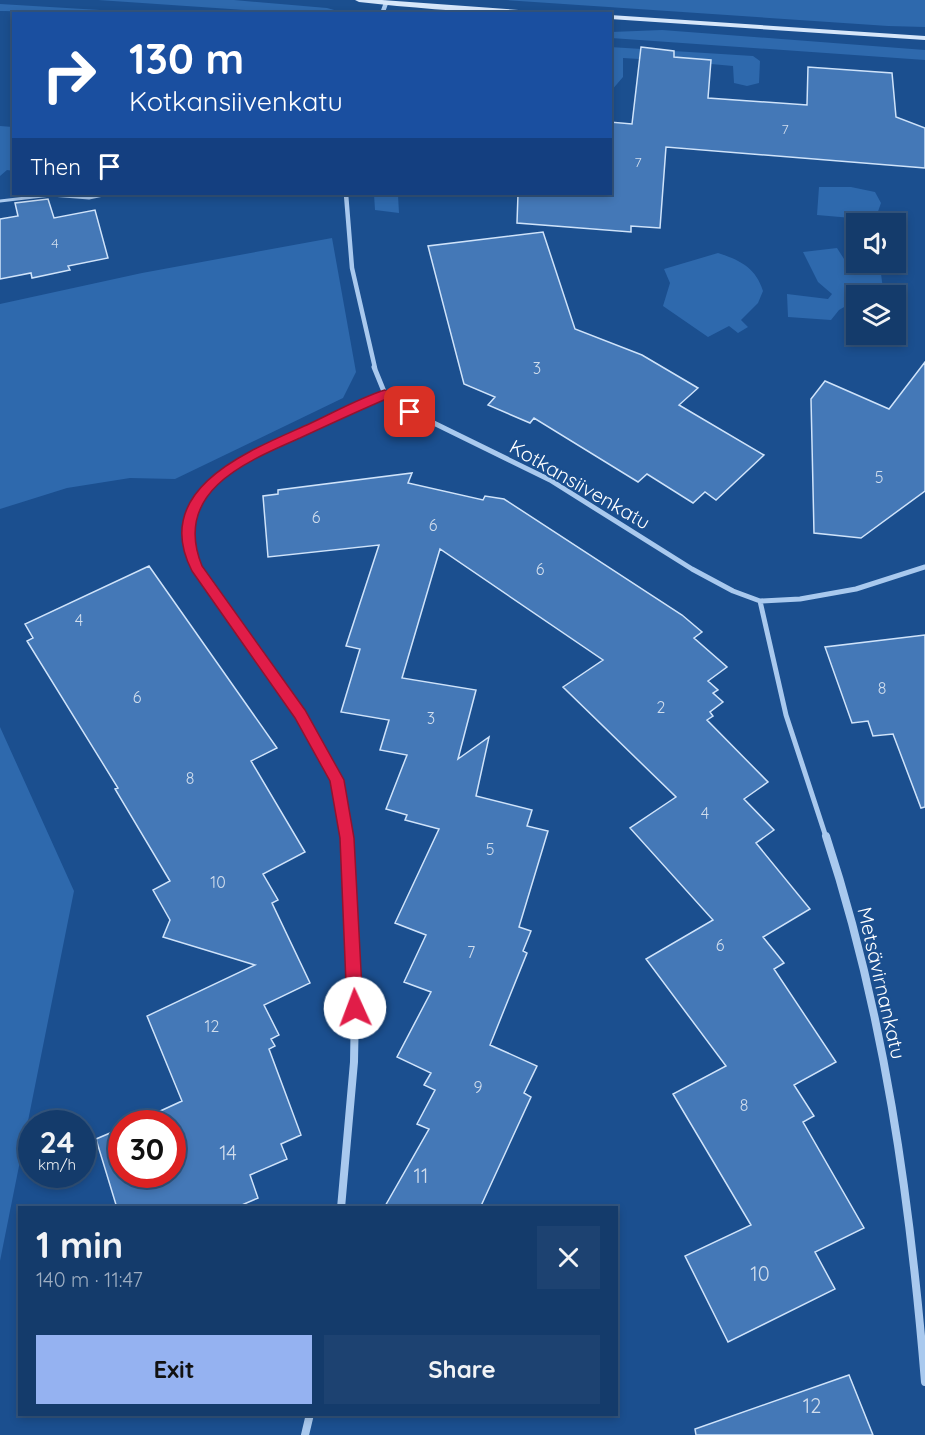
<!DOCTYPE html>
<html lang="en">
<head>
<meta charset="utf-8">
<style>
  :root { --surface:#143b6b; --page:#1d4271; --text:#f1f3f6; --muted:#9dadc1; --line:#33557e; --accent:#95b2f1 }
  body { margin:0; font-family:Quicksand,sans-serif; background:var(--page); color:var(--text); height:100vh; display:flex; flex-direction:column; font-size:22px; white-space:nowrap }
  * { box-sizing:border-box; margin:0 }
  p { font-size:20px; color:var(--muted) }
  .icon { flex:none; width:33px; height:33px; fill:none; stroke:currentColor; stroke-width:2; stroke-linecap:round; stroke-linejoin:round }
  .map { position:relative; flex:1; overflow:hidden }
  .panel { position:absolute; left:18px; top:1206px; width:600px; height:210px; display:flex; flex-direction:column; background:var(--surface); border-radius:0px; box-shadow:0 3px 9px #0003,0 0 0 2px var(--line) }
  .panel>* { flex:none }
  .hud { position:absolute; left:12px; top:12px; width:600px; height:183px; border-radius:0px; box-shadow:0 3px 9px #0003,0 0 0 2px var(--line); background:#1a4fa0; color:#fff; overflow:hidden }
  .buttons { position:absolute; left:846px; top:213px; display:grid; gap:12px }
  .buttons a { display:grid; place-items:center; width:60px; height:60px; border-radius:0px; background:var(--surface); box-shadow:0 3px 9px #0003,0 0 0 2px var(--line); font-size:30px }
  .speed { position:absolute; left:18px; top:1110px; display:flex; gap:12px; font-size:30px; font-weight:700; text-align:center }
  .speed>* { display:grid; place-content:center; width:78px; height:78px; border-radius:50%; background:var(--surface); box-shadow:0 3px 9px #0003,0 0 0 2px var(--line); line-height:1 }
  .speed small { font-size:15px; font-weight:400 }
  .speed .limit { border:9px solid #d22; background:#fff; color:#111 }
  .pin { position:absolute; display:grid; place-items:center; width:51px; height:51px; color:#fff; margin:-26px; border-radius:12px; box-shadow:0 3px 9px #0006 }
  .me { position:absolute; width:66px; margin:-33px; rotate:358deg; stroke-linejoin:round; filter:drop-shadow(0 0 4px #0008) }
  .turn { display:flex; align-items:center; gap:21px; height:126px; padding:0 18px; font-size:27px }
  .turn .icon { width:78px; height:78px; stroke-width:2.5 }
  .turn b { display:block; font-size:42px; line-height:51px }
  .then { display:flex; align-items:center; height:57px; padding:0 18px; background:#0003; gap:12px; font-size:22px }
  .round { display:grid; place-items:center; flex:none; width:63px; height:63px; border-radius:0px; background:var(--page) }
  .headline { display:flex; align-items:center; justify-content:space-between; height:102px; padding:0 18px }
  h1 { font-size:36px; font-weight:700; line-height:45px }
  .cta { display:flex; gap:12px; margin-top:auto; padding:12px 18px }
  .cta a { flex:1; height:69px; border-radius:0px; background:var(--accent); color:#111; font-size:24px; font-weight:700; line-height:69px; text-align:center }
  .cta a+a { background:var(--page); color:var(--text) }
  .map>svg:first-child { display:block }
  .green { fill:#2e69ad }
  .building { fill:#4478b7; stroke:#cfe3fa; stroke-width:1.5 }
  .lines { fill:none; stroke-linecap:round; stroke-linejoin:round }
  .lane { stroke:#a9c9ee; stroke-width:3 }
  .street-far2 { stroke:#a9c9ee; stroke-width:4.5 }
  .street-far1 { stroke:#a9c9ee; stroke-width:5 }
  .street { stroke:#a9c9ee; stroke-width:8 }
  .secondary { fill:#d6e6fa; fill-rule:evenodd }
  .route { fill:#e11d48; stroke:#92132f; stroke-width:1.5 }
  .labels { text-anchor:middle; dominant-baseline:central; stroke-width:4.5; stroke-linejoin:round; paint-order:stroke }
  .far-number-label { font-size:14px; fill:#d0dded }
  .number-label { font-size:16px; fill:#d0dded }
  .street-label { font-size:20px; fill:#fff; stroke:#1b4f8f }
  .near-number-label { font-size:20px; fill:#d0dded }
</style>
</head>
<body>
<div class="map">
<svg width="925" height="1435" viewBox="0 0 925 1435">
  <rect width="100%" height="100%" fill="#1b4f8f"/>
  <!-- green -->
  <path class="green" d="M98 0H234L327 8 345 13H291Z
    M506 0H925V27L888 26Z
    M0 4 150 13 0 11Z
    M662 30 925 50V60L611 38V32Z
    M610 47 753 56 760 61 759 83 747 86 734 83 733 66 711 64V60L640 55 639 59 623 58V77L611 91Z
    M0 126 13 127 14 171 7 170 0 176Z
    M819 187H851L875 192 881 203 875 220 817 215Z
    M374 194 398 195 399 213 375 210Z
    M332 238 356 372 343 398 175 479 130 478 67 488 0 509V304L142 273Z
    M837 248 853 273 866 266 881 274 883 289 888 295 856 296V300L839 310 831 320 788 317 787 294 828 299 832 294 818 282 803 252Z
    M718 253C740 260 756 268 763 291L758 303 741 320 748 327 738 333 729 326 708 337 663 306 670 283 664 269Z
    M0 727 74 891 0 1261Z"/>
  <!-- building -->
  <path class="building" d="M641 47 674 51V57L711 60 708 98 807 105 808 67 892 73 896 117 925 128V168L666 147 660 228 631 226V232L517 223 518 194H610V122L632 124Z
    M48 199 54 218 95 210 108 258 68 266 70 270 32 278 31 273 0 279V219L18 216 15 203Z
    M543 232 575 329 642 355 698 388 679 405 764 455 716 500 705 492 693 503 647 474 638 482 534 418 530 423 488 405 495 397 464 384 428 246Z
    M925 362V491L861 538 814 533 811 399 825 381 889 409Z
    M412 473 408 483 483 500 485 496 504 499 682 615 702 632 694 638 727 667 708 681 718 690 713 693 723 702 710 712 713 716 707 720 768 782 744 799 774 830 756 843 810 909 763 937 784 963 774 969 836 1062 794 1085 814 1116 803 1122 864 1228 815 1252 835 1289 728 1342 685 1256 751 1225 673 1094 726 1066 646 959 713 920 630 828 676 797 563 687 603 660 440 549 402 678 476 690 458 759 489 737 476 796 532 810 527 826 548 831 519 927 531 931 523 951 527 953 490 1045 537 1066 524 1093 531 1097 480 1208H384L429 1129 417 1124 435 1090 424 1085 431 1073 397 1057 431 992 404 982 426 935 395 923 439 829 405 820 407 815 386 809 407 755 380 750 389 720 341 712 360 649 346 646 379 545 268 557 263 496 278 494V490Z
    M149 566 277 748 251 761 305 852 263 874 278 900 272 903 310 983 264 1005 279 1035 271 1039 275 1046 269 1049 301 1135 281 1144 287 1159 250 1175 258 1198 235 1208H117L96 1139 122 1128V1174H172V1124H132L182 1101 147 1016 255 965 163 937 170 920 153 890 170 881 115 789 118 788 27 641 33 638 25 624Z
    M925 635V807L921 808 893 734 873 736 868 721 852 723 825 647Z
    M849 1375 873 1435H696L695 1429Z"/>
  <g class="lines">
    <!-- lane -->
    <path class="lane" d="M0 201 51 195 89 198 108 194"/>
    <!-- street-far2 -->
    <path class="street-far2" d="M382 14 386 3
      M346 194 352 268 375 368"/>
    <!-- street-far1 -->
    <path class="street-far1" d="M374 367 385 394 397 405 550 480 692 569 733 591 760 601 800 599 856 589 925 567
      M760 601 786 715 826 837
      M346 837 344 809 337 780 315 738 196 567C192 551 186 534 191 517 206 460 334 418 385 394"/>
    <!-- street -->
    <path class="street" d="M826 836C884 1012 910 1198 925 1382
      M341 1208 354 1062 355 1008 346 836
      M305 1435 310 1414"/>
    <!-- secondary -->
    <path class="secondary" d="M355 0H382L546 12 550 14C486 14 423 9 359 2Z
      M610 15 925 36V40L610 19Z"/>
  </g>
  <!-- route -->
  <path class="route" d="M385 390 414 410V415H406L384 400C356 412 328 425 300 438 245 462 172 492 202 566L305 710 344 780 354 838 363 1008 361 1013 355 1015 350 1013 347 1008 340 838 330 781 295 718 192 571C149 488 251 450 309 424 333 413 359 398 385 390Z"/>
  <g class="labels">
    <!-- far-number labels -->
    <g class="far-number-label">
      <text x="785" y="129">7</text>
      <text x="638" y="162">7</text>
      <text x="55" y="243">4</text>
    </g>
    <!-- number labels -->
    <g class="number-label">
      <text x="537" y="368">3</text>
      <text x="879" y="477">5</text>
      <text x="316" y="517">6</text>
      <text x="433" y="525">6</text>
      <text x="540" y="569">6</text>
      <text x="79" y="620">4</text>
      <text x="882" y="688">8</text>
      <text x="137" y="697">6</text>
      <text x="661" y="707">2</text>
      <text x="431" y="718">3</text>
      <text x="190" y="778">8</text>
      <text x="705" y="813">4</text>
      <text x="490" y="849">5</text>
      <text x="218" y="882">10</text>
      <text x="720" y="945">6</text>
      <text x="471" y="952">7</text>
      <text x="212" y="1026">12</text>
      <text x="478" y="1087">9</text>
      <text x="744" y="1105">8</text>
    </g>
    <!-- street labels -->
    <g class="street-label">
      <text transform="translate(580 484) rotate(30)">Kotkansiivenkatu</text>
      <text transform="translate(882 983) rotate(77)">Metsävirnankatu</text>
    </g>
    <!-- near-number labels -->
    <g class="near-number-label">
      <text x="228" y="1152">14</text>
      <text x="421" y="1175">11</text>
      <text x="760" y="1273">10</text>
      <text x="812" y="1405">12</text>
    </g>
  </g>
</svg>
<div class="buttons">
<a><svg class="icon" aria-label="sound" viewBox="0 0 24 24"><path d="M4 9h4l5-4v14l-5-4H4zM17 9q2 3 0 6"/></svg></a>
<a><svg class="icon" aria-label="layers" viewBox="0 0 24 24"><path d="M12 4l9 5-9 5-9-5zM3 14l9 5 9-5"/></svg></a>
</div>
<div class="speed"><div>24<small>km/h</small></div><div class="limit">30</div></div>
<div class="pin" style="left:410px;top:412px;background:#d93025"><svg class="icon" aria-label="arrive" viewBox="0 0 24 24"><path d="M6 21V4h12l-3 4 3 4H6"/></svg></div>
<svg class="me" style="left:355px;top:1008px" viewBox="-20 -20 40 40"><circle r="19" fill="#fff"/><path d="M0-13L10 11 0 6-10 11z" fill="#e11d48"/></svg>
<div class="hud">
<div class="turn"><svg class="icon" aria-label="right" viewBox="0 0 24 24"><path d="M7 20v-9h11M14 6l5 5-5 5"/></svg><div><b>130 m</b>Kotkansiivenkatu</div></div>
<div class="then">Then<svg class="icon" aria-label="arrive" viewBox="0 0 24 24"><path d="M6 21V4h12l-3 4 3 4H6"/></svg></div>
</div>
<section class="panel">
<div class="headline"><div><h1>1 min</h1><p>140 m · 11:47</p></div><a class="round"><svg class="icon" aria-label="close" viewBox="0 0 24 24"><path d="M6 6l12 12M18 6L6 18"/></svg></a></div>
<div class="cta"><a>Exit</a><a>Share</a></div>
</section>
</div>
</body>
</html>
